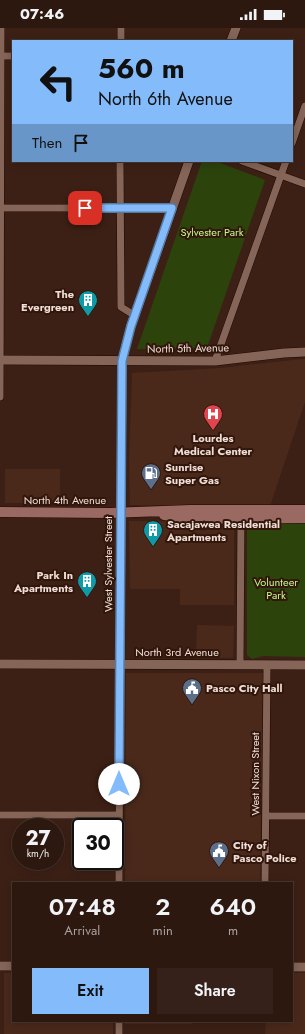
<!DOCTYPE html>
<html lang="en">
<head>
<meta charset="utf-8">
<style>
  :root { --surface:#2d1810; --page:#352119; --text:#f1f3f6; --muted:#a7a09f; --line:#483730; --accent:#84bcfb }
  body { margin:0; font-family:Jost,sans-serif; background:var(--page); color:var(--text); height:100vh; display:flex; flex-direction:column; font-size:15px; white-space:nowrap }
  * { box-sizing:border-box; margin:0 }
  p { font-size:13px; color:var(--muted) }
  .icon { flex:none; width:22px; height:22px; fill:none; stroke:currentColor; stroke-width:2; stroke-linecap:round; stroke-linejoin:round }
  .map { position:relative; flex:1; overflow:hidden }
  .sheet { position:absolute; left:12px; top:854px; width:281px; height:140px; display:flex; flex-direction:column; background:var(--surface); border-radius:0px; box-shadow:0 2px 10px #0003,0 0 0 1px var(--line) }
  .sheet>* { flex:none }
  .top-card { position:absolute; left:12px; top:12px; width:281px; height:122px; border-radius:0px; box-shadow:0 2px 10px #0003,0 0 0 1px var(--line); background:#84bcfb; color:#111; overflow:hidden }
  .speed { position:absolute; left:12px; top:790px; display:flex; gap:8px; font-size:20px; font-weight:700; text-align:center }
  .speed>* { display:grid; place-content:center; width:52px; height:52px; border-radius:50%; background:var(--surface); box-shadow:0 2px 10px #0003,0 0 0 1px var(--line); line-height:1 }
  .speed small { font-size:10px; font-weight:400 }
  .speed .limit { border:2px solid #111; border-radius:6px; background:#fff; color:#111 }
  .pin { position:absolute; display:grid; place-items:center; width:34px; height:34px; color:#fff; margin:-17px; border-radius:8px; box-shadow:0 2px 6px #0006 }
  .me { position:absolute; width:44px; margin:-22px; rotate:0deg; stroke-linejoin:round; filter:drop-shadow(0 0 3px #0008) }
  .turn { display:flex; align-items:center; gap:14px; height:84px; padding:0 20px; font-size:18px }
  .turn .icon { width:52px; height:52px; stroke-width:2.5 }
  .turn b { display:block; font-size:28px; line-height:34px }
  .then { display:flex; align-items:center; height:38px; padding:0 20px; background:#0003; gap:8px; font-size:15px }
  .eta { display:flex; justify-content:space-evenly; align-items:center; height:68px; text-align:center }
  .eta b { font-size:24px; font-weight:600; line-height:28px }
  .cta { display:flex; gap:8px; margin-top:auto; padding:8px 20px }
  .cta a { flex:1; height:46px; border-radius:0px; background:var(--accent); color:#111; font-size:16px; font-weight:600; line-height:46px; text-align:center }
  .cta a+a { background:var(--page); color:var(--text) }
  .status { display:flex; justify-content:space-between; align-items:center; height:28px; padding:0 20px; background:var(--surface); direction:ltr }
  .status svg { height:11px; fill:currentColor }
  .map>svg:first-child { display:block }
  .built { fill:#4a291b }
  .green { fill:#2c440c }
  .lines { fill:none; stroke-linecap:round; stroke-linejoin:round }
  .minor-casing { stroke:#210801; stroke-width:8 }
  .tertiary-casing { stroke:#210801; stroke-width:10 }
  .secondary-casing { stroke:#210801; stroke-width:11 }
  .minor { stroke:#856557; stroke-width:7 }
  .tertiary { stroke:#856557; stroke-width:9 }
  .secondary { stroke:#9a6a62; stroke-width:10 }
  .route-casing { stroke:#567aa3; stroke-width:10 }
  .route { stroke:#84bcfb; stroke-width:7 }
  .labels { text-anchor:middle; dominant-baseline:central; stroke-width:4; stroke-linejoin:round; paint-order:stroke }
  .park-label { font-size:11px; fill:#c2f98b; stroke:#31160b }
  .poi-label { font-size:11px; font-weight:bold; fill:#f0ddd5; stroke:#31160b; text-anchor:start }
  .street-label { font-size:11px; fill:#f0ddd5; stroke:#31160b }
</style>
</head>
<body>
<div class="status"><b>07:46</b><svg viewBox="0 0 49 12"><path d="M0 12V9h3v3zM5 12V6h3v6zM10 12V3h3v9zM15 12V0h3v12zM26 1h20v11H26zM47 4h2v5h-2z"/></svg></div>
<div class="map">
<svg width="305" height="1006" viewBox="0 0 305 1006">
  <rect width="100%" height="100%" fill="#3c2015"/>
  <!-- built -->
  <path class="built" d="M302 331H305V374L270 478 130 477 129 432 132 345 220 340Z
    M5 441H60V475H5Z
    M129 493 234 494V577H180V561H130Z
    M197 597 234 598 233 630 196 629Z
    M126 645H263L260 855H125Z
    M4 945H13V993H113V1006H4Z
    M292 945H305V1006H265L266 993H292Z
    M125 993H192V996H125Z"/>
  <!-- green -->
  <path class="green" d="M202 133H215L265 152 207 320 137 321Z
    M247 493 305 494V629L263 628 252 631 247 627Z"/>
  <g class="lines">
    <!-- minor casing -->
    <g class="minor-casing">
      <path id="minor" d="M121 13V0
        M0 28H13
        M292 115 305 78
        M120 133 121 279 134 287
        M242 133 305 156
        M0 180H172
        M215 333 286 133
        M0 369 1 0
        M240 637 241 487
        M0 787H119
        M266 788H305
        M119 855 120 636
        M265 855 267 637
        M119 1006V993"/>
    </g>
    <!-- tertiary casing -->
    <g class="tertiary-casing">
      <path id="tertiary" d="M231 13 236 0
        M0 332 215 333 284 325 305 324
        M0 636 305 637
        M120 636 122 333 131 298 189 133
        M0 938H13
        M292 939H305"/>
    </g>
    <!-- secondary casing -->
    <g class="secondary-casing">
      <path id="secondary" d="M0 484 109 485 190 482H305
        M164 487 191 491 305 490"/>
    </g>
    <!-- minor -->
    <use href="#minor" class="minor"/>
    <!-- tertiary -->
    <use href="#tertiary" class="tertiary"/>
    <!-- secondary -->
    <use href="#secondary" class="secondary"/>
  </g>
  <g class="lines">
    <!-- route casing -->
    <g class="route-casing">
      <path id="route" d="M85 180H172L131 298 122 333 119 756"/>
    </g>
    <!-- route -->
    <use href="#route" class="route"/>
  </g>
  <!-- icons -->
  <defs>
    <g id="building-pin" transform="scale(1)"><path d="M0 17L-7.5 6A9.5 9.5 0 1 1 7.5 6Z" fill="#0f9aa8" stroke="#31160b"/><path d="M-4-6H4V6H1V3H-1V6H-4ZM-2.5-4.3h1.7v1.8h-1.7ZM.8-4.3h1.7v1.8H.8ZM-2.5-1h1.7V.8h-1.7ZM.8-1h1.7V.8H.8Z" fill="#fff"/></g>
    <g id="hospital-pin" transform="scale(1)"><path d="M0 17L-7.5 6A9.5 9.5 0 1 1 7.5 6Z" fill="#e0444e" stroke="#31160b"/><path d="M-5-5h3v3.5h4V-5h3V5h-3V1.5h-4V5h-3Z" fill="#fff"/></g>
    <g id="fuel-pin" transform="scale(1)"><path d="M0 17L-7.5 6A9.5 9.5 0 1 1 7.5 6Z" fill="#5c6f8a" stroke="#31160b"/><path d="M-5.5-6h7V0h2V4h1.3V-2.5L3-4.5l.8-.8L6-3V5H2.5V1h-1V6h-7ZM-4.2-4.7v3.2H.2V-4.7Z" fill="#fff"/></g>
    <g id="civic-pin" transform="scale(1)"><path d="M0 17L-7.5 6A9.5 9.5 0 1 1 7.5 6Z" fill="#5c6f8a" stroke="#31160b"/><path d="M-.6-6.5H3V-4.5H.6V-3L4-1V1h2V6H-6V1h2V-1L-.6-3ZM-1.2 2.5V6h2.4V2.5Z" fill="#fff"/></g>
  </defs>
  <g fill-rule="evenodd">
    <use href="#building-pin" x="88" y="272"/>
    <use href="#hospital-pin" x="213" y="386"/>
    <use href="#fuel-pin" x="151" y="445"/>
    <use href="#building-pin" x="153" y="502"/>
    <use href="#building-pin" x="87" y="553"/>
    <use href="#civic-pin" x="192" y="660"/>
    <use href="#civic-pin" x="219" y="823"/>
  </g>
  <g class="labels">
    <!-- park labels -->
    <g class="park-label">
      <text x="212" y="204">Sylvester Park</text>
      <text x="276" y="554">Volunteer<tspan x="276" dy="13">Park</tspan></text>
    </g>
    <!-- poi labels -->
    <g class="poi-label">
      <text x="74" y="266" text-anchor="end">The<tspan x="74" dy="13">Evergreen</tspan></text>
      <text x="213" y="410" text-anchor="middle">Lourdes<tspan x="213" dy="13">Medical Center</tspan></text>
      <text x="165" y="439">Sunrise<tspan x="165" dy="13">Super Gas</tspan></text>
      <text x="167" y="496">Sacajawea Residential<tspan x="167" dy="13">Apartments</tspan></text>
      <text x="73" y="547" text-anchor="end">Park In<tspan x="73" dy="13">Apartments</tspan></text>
      <text x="206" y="660">Pasco City Hall</text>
      <text x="233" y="817">City of<tspan x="233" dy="13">Pasco Police</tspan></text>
    </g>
    <!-- street labels -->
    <g class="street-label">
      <text transform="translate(188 320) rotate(-1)">North 5th Avenue</text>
      <text x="65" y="472">North 4th Avenue</text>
      <text transform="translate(108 536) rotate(-90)">West Sylvester Street</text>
      <text x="177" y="624">North 3rd Avenue</text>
      <text transform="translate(255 746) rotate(-90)">West Nixon Street</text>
    </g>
  </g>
</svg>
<div class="speed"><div>27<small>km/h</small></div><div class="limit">30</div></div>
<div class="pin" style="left:85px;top:180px;background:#d93025"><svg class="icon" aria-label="arrive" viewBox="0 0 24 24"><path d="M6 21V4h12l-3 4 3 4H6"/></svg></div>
<svg class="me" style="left:119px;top:756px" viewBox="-20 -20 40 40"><circle r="19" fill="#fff"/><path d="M0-13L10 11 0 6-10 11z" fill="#84bcfb"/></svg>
<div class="top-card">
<div class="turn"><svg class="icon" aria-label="left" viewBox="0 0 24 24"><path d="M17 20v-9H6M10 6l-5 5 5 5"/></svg><div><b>560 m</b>North 6th Avenue</div></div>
<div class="then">Then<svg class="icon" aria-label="arrive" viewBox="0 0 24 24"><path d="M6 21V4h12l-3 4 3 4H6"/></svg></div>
</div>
<section class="sheet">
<div class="eta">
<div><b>07:48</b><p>Arrival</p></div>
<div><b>2</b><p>min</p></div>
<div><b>640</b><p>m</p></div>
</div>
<div class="cta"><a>Exit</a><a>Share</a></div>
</section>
</div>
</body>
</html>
